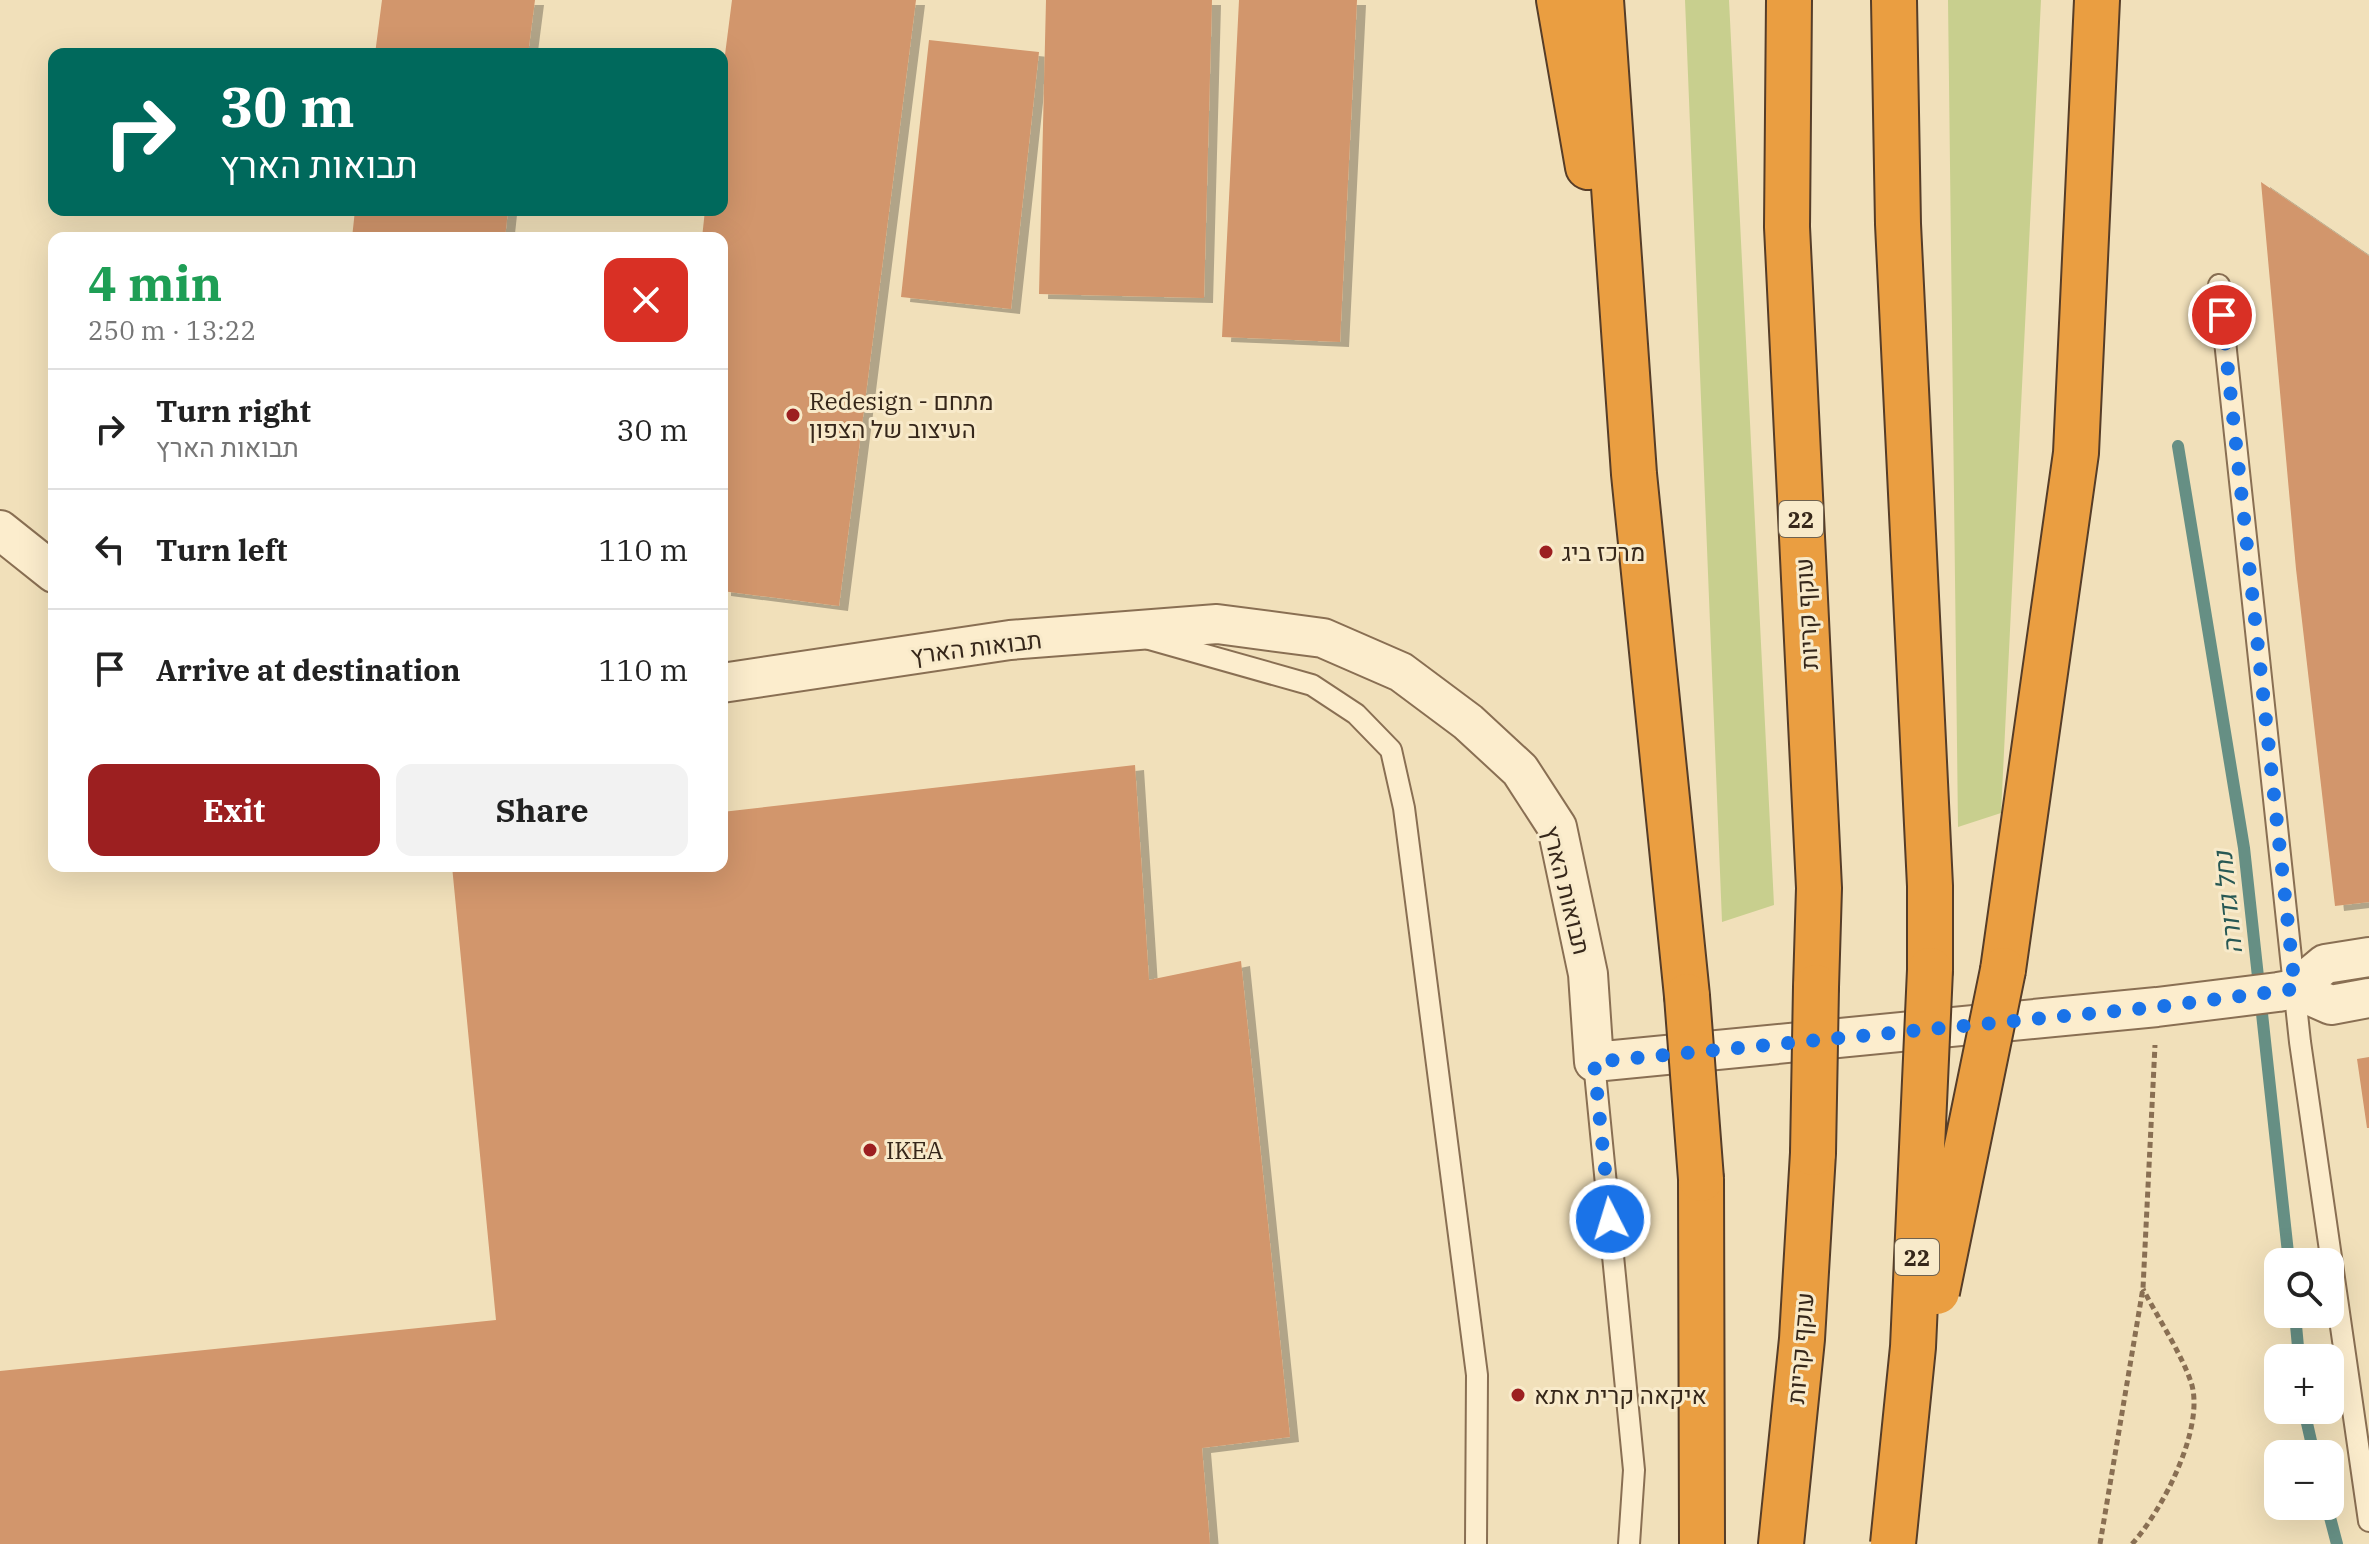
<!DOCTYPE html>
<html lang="en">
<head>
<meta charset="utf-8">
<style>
  :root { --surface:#fff; --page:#f2f2f2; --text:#222; --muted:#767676; --line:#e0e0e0; --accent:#9c1f20 }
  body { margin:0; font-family:"IBM Plex Serif",Heebo,serif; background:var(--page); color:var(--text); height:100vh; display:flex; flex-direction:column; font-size:30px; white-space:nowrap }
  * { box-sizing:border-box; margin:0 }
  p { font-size:26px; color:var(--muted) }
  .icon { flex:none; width:44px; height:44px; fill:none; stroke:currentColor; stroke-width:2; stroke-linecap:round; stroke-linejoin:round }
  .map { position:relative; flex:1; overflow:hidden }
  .panel { position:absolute; left:48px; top:232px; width:680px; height:640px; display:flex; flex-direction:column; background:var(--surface); border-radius:16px; box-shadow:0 8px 32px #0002 }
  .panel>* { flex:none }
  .banner { position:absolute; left:48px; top:48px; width:680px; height:168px; border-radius:16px; box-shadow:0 8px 32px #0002; background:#00695c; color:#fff; overflow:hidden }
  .fabs { position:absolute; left:2264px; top:1248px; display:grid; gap:16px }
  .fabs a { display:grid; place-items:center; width:80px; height:80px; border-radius:16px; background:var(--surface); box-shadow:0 8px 32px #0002; font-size:40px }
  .pin { position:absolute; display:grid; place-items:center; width:68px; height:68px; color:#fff; margin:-34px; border:4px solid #fff; border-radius:50%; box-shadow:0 2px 8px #0007 }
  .me { position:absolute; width:88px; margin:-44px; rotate:355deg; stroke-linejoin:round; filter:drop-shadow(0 0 6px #0008) }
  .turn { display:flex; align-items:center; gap:28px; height:168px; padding:0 40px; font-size:36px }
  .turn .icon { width:104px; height:104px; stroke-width:2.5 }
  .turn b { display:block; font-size:56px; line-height:68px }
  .round { display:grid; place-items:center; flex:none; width:84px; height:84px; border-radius:16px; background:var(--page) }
  .summary { display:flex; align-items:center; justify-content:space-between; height:136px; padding:0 40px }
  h1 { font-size:48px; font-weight:700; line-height:60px; color:#1e9e55 }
  .cta { display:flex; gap:16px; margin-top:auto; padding:16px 40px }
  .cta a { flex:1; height:92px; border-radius:16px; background:var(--accent); color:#fff; font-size:32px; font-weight:700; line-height:92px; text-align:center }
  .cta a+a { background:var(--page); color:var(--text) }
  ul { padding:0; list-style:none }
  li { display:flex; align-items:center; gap:24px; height:120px; padding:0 40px; border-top:2px solid var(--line) }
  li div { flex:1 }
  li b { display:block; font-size:30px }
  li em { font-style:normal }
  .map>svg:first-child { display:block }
  .green { fill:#c8cf8e }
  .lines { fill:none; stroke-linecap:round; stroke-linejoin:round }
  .stream { stroke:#668f84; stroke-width:12 }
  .building { fill:#d2966c; filter:url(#shadow) }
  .service-casing { stroke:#896f53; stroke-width:24 }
  .minor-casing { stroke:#896f53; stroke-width:42 }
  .motorway-casing { stroke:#563d28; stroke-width:48 }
  .path { stroke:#896f53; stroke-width:5; stroke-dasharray:6 4; stroke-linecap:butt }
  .service { stroke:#fcedcd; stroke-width:20 }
  .minor { stroke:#fcedcd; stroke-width:38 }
  .motorway { stroke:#ea9e41; stroke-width:44 }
  .motorway-bridge-casing { stroke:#563d28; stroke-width:48; stroke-linecap:butt }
  .motorway-bridge { stroke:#ea9e41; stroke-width:44 }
  .route { stroke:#1a73e8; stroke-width:14; stroke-dasharray:0 25.2 }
  .poi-dot { fill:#9c1f20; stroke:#f8eaca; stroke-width:3 }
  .labels { text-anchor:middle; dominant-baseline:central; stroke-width:6; stroke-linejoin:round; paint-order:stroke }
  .shield { fill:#f8eaca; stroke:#70624f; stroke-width:2 }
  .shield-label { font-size:22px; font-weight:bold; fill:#36271a }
  .poi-label { font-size:24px; fill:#36271a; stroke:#f8eaca; text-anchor:start }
  .street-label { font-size:24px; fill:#36271a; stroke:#f8eaca }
  .water-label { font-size:26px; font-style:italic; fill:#275854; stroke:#f8eaca }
</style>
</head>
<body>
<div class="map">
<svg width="2369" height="1544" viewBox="0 0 2369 1544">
  <defs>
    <filter id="shadow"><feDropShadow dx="9" dy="5" stdDeviation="0" flood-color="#0004"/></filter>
  </defs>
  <rect width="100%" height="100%" fill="#f1e0ba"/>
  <!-- green -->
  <path class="green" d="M1685 0H1729L1774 905 1722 922Z
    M1948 0H2041L2001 813 1958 827Z"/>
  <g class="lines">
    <!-- stream -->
    <path class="stream" d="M2178 446 2244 848 2289 1262
      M2295 1314 2299 1358
      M2304 1410 2314 1454
      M2327 1506 2337 1544"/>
  </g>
  <!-- building -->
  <path class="building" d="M382 0H535L528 54H375Z
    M732 0H916L839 606 722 591V238H702L705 210H722V78Z
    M1046 0H1212L1204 298 1039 294Z
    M1239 0H1357L1340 342 1222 337Z
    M929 40 1039 52 1011 309 901 297Z
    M2261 182 2369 256V902L2335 906 2296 569Z
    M355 210H508L505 238H352Z
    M1135 765 1149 980 1241 961 1290 1437 1202 1448 1210 1544H0V1371L496 1320 452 866H722V812Z
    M2369 1057V1128H2367L2357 1059Z"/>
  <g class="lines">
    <!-- service casing -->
    <g class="service-casing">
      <path id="service" d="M2219 285 2300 1042 2369 1521
        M1149 639 1312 685 1356 714 1391 750 1404 808 1477 1375 1476 1544
        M1594 1062 1634 1470 1629 1544"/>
    </g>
    <!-- minor casing -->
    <g class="minor-casing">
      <path id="minor" d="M0 530 54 573
        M722 683 1010 640 1217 624 1323 638 1401 672 1468 722 1520 770 1557 827 1588 974 1594 1062 2157 1007 2278 992 2295 989 2325 964 2369 957
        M2295 989 2331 1005 2369 998"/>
    </g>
    <!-- motorway casing -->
    <g class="motorway-casing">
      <path id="motorway" d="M1559 0 1588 167
        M1601 0 1634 474 1687 996
        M1789 0 1787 227 1819 888 1816 987
        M1894 0 1898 224 1930 886V970
        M2003 970 2076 453 2097 0
        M1701 1179 1702 1544
        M1781 1544 1802 1339 1813 1153"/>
    </g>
    <!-- path -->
    <path class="path" d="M2100 1544 2143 1288 2155 1045
      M2132 1544C2162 1511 2206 1427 2191 1382 2181 1353 2158 1318 2143 1289"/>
    <!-- service -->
    <use href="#service" class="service"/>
    <!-- minor -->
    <use href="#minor" class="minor"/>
    <!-- motorway -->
    <use href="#motorway" class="motorway"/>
    <!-- motorway-bridge casing -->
    <g class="motorway-bridge-casing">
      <path id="motorway-bridge" d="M1687 996 1701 1179
        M1813 1153 1816 987
        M1937 1292 2003 970
        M1893 1544 1913 1347 1930 970"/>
    </g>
    <!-- motorway-bridge -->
    <use href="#motorway-bridge" class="motorway-bridge"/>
  </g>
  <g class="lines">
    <!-- route -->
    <path class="route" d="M1610 1219 1594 1062 2157 1007 2295 989 2222 315"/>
  </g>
  <!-- markers -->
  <g class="poi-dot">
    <circle cx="793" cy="415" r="8"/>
    <circle cx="1546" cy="552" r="8"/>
    <circle cx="870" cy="1150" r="8"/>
    <circle cx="1518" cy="1395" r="8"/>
  </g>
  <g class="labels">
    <!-- shield labels -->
    <g class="shield">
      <rect x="1779" y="501" width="44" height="36" rx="6"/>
      <rect x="1895" y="1239" width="44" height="36" rx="6"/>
    </g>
    <g class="shield-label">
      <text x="1801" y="519">22</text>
      <text x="1917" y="1257">22</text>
    </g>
    <!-- poi labels -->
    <g class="poi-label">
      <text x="809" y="401">Redesign - מתחם<tspan x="809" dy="28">העיצוב של הצפון</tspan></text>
      <text x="1562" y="552">מרכז ביג</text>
      <text x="886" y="1150">IKEA</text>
      <text x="1534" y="1395">איקאה קרית אתא</text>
    </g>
    <!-- street labels -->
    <g class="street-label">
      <text transform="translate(1806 614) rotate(-93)">עוקף קריות</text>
      <text transform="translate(976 647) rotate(-7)">תבואות הארץ</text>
      <text transform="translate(1567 890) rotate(76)">תבואות הארץ</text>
      <text transform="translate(1800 1348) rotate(-85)">עוקף קריות</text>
    </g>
    <!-- water labels -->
    <g class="water-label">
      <text transform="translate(2227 903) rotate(-96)">נחל גדורה</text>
    </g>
  </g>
</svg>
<div class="fabs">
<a><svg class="icon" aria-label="search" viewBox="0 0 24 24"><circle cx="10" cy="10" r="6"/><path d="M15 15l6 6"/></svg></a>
<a>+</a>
<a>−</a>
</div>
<div class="pin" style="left:2222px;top:315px;background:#d93025"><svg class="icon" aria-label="arrive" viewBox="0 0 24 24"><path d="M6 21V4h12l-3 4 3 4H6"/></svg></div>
<svg class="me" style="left:1610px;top:1219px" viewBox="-20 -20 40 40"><circle r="17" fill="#1a73e8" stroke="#fff" stroke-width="3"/><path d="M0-11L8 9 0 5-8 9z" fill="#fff"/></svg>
<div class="banner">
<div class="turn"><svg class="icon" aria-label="right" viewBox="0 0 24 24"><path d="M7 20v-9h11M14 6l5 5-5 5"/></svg><div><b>30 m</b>תבואות הארץ</div></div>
</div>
<section class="panel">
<div class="summary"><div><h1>4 min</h1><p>250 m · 13:22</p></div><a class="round" style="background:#d93025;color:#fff"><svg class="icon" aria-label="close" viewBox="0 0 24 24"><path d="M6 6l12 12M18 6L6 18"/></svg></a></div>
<ul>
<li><svg class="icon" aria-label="right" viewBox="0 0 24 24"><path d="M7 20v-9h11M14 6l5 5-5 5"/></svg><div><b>Turn right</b><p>תבואות הארץ</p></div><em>30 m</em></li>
<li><svg class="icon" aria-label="left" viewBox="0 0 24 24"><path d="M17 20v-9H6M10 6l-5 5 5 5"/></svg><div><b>Turn left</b></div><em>110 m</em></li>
<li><svg class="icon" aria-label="arrive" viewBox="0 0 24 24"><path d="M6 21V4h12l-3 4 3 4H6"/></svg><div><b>Arrive at destination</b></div><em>110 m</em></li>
</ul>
<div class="cta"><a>Exit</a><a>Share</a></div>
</section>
</div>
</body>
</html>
